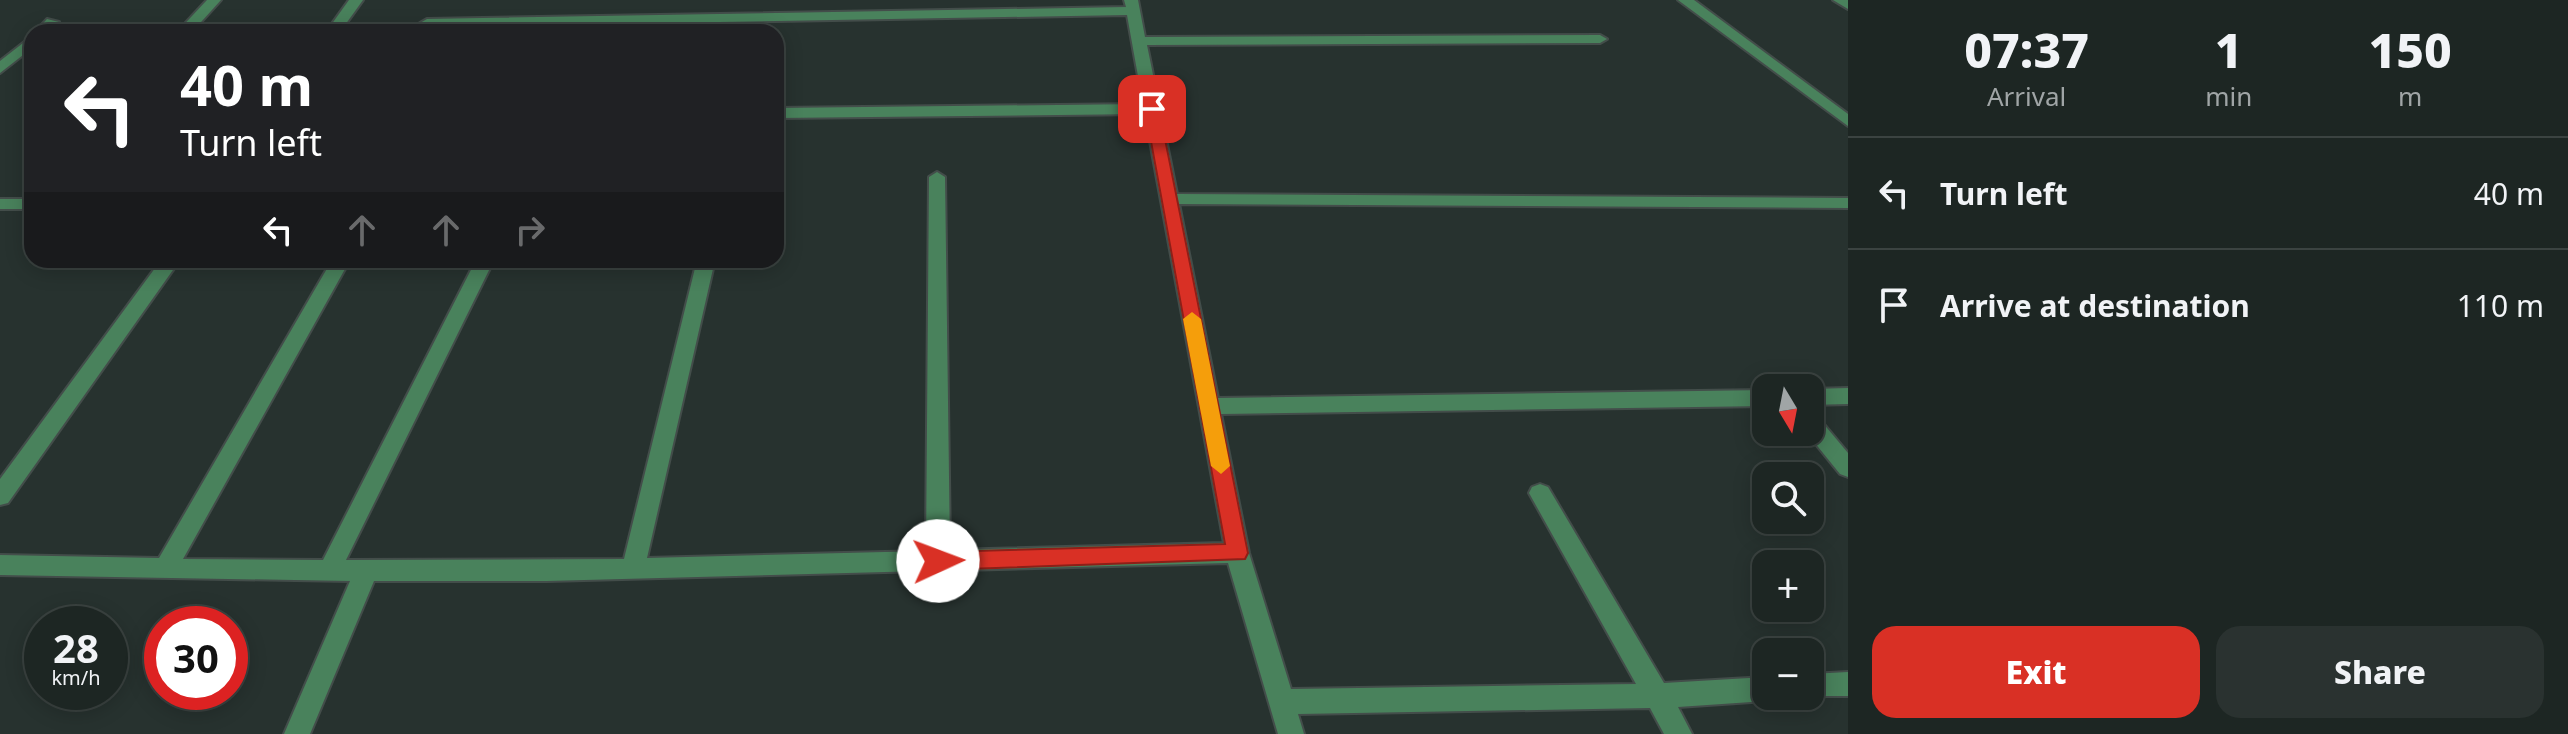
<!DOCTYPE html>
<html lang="en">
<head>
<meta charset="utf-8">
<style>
  :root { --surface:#1d2623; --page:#2a3230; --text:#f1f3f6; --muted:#a0a5a6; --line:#3b4341; --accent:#d93025 }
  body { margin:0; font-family:"Noto Sans",sans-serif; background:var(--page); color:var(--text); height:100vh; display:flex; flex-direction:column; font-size:30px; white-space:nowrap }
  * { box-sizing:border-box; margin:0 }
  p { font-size:26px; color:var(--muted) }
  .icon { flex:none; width:44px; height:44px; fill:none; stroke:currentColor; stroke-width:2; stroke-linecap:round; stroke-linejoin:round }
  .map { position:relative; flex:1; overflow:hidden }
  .sheet { display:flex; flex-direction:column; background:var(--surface); width:720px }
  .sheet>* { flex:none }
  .top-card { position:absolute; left:24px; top:24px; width:760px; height:244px; border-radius:24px; box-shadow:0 4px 20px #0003,0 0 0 2px var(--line); background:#202124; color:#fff; overflow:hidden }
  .needle { width:52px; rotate:170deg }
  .fabs { position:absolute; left:1752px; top:374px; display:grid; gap:16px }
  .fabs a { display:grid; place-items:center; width:72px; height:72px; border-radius:16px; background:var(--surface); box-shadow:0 4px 20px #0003,0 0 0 2px var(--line); font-size:40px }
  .speed { position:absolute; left:24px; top:606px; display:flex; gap:16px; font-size:40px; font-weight:700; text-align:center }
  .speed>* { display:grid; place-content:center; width:104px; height:104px; border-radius:50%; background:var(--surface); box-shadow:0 4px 20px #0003,0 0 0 2px var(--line); line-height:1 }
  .speed small { font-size:20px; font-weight:400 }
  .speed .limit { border:12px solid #d22; background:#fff; color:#111 }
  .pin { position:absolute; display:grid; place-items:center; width:68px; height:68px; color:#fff; margin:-34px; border-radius:16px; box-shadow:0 4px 12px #0006 }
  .me { position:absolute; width:88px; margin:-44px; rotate:88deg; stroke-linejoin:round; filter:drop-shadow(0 0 6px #0008) }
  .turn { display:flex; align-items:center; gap:28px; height:168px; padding:0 24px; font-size:36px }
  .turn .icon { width:104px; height:104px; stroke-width:2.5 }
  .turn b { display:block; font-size:56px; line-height:68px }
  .lanes { display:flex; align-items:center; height:76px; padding:0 24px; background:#0003; justify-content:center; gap:40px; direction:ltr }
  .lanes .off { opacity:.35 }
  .eta { display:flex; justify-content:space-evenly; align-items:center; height:136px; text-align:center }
  .eta b { font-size:48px; font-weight:800; line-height:56px }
  .action { display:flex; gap:16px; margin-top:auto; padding:16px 24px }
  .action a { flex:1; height:92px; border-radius:24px; background:var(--accent); color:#fff; font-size:32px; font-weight:800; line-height:92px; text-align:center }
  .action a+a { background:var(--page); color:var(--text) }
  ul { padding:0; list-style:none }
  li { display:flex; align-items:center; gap:24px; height:112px; padding:0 24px; border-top:2px solid var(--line) }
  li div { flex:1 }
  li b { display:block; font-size:30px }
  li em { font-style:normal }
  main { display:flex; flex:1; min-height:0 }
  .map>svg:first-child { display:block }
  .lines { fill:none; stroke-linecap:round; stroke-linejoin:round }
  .minor-casing { stroke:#434d4a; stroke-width:4 }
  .minor { fill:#49825c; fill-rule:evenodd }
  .route { fill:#d93025; stroke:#8d1f18; stroke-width:2 }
  .slow { fill:#f59e0b }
</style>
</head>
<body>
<main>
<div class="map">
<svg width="1848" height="734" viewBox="0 0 1848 734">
  <rect width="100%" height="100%" fill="#27322f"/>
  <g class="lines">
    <!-- minor casing -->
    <g class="minor-casing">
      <path id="minor" d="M207 0H221L192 32H177Z
        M349 0H363L340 32H326Z
        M1124 0H1138L1145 37 1600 35 1607 39 1600 43 1147 45 1177 194 1848 198V208L1179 204 1218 398 1766 390V406L1221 414 1249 553 1291 689 1636 684 1529 493 1532 487 1540 484 1548 487 1664 683 1766 677V696L1775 698 1766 701 1678 707 1692 734H1664L1650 708 1298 714 1304 734H1278L1228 563 547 581H374L310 734H284L350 581 0 575V555L159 558 332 260H350L183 559 323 560 476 260H494L346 560 624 559 697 260H715L647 558 926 551 929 177 937 172 945 177 950 550 1224 543 1145 114 776 118V108L1143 104 1127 15 427 27 420 23 427 19 1126 7Z
        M1678 0H1694L1848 114V126Z
        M1833 0H1848V9Z
        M47 19 59 22 50 32H35Z
        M32 36V48L0 73V61Z
        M0 199H32V209H0Z
        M161 260H180L8 503 0 505V479Z
        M1848 388V404L1810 405V389Z
        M1810 414 1817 416 1848 453V477L1840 474 1806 432H1810Z
        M1848 672V696H1804H1810V674Z"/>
    </g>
    <!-- minor -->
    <use href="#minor" class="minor"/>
  </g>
  <!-- route -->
  <path class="route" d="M1152 105 1159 109 1248 553 1245 559 938 570 930 568 927 561 930 555 938 552 1225 544 1145 109Z"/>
  <!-- slow -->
  <path class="slow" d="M1192 312 1201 319 1230 466 1221 474 1211 466 1183 319Z"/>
</svg>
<div class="fabs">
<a><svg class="needle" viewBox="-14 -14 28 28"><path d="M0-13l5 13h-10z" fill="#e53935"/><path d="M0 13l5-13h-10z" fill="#a0a5a6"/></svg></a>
<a><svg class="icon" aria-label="search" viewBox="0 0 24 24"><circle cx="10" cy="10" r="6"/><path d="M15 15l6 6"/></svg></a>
<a>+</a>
<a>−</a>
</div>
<div class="speed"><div>28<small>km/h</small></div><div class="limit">30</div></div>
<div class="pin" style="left:1152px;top:109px;background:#d93025"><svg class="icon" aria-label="arrive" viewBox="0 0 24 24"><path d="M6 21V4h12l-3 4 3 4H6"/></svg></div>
<svg class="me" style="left:938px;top:561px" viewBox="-20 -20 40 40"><circle r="19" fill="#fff"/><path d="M0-13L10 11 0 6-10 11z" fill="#d93025"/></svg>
<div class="top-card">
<div class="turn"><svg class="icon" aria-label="left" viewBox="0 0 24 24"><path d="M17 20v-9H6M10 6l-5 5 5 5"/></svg><div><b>40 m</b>Turn left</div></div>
<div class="lanes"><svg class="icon" aria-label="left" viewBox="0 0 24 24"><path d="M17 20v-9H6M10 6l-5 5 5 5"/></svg><svg class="icon off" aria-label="ahead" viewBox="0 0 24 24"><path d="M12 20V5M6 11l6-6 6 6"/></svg><svg class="icon off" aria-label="ahead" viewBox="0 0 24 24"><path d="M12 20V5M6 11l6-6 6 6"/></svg><svg class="icon off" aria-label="right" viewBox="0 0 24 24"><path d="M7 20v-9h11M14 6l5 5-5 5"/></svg></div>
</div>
</div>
<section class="sheet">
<div class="eta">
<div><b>07:37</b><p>Arrival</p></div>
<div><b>1</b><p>min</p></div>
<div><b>150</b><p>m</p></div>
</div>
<ul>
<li><svg class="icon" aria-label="left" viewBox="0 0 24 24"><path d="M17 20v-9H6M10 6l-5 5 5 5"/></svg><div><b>Turn left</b></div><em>40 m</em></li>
<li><svg class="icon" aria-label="arrive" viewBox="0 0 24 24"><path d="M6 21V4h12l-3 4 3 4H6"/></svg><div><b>Arrive at destination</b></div><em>110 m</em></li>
</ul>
<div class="action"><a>Exit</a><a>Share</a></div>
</section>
</main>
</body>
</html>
